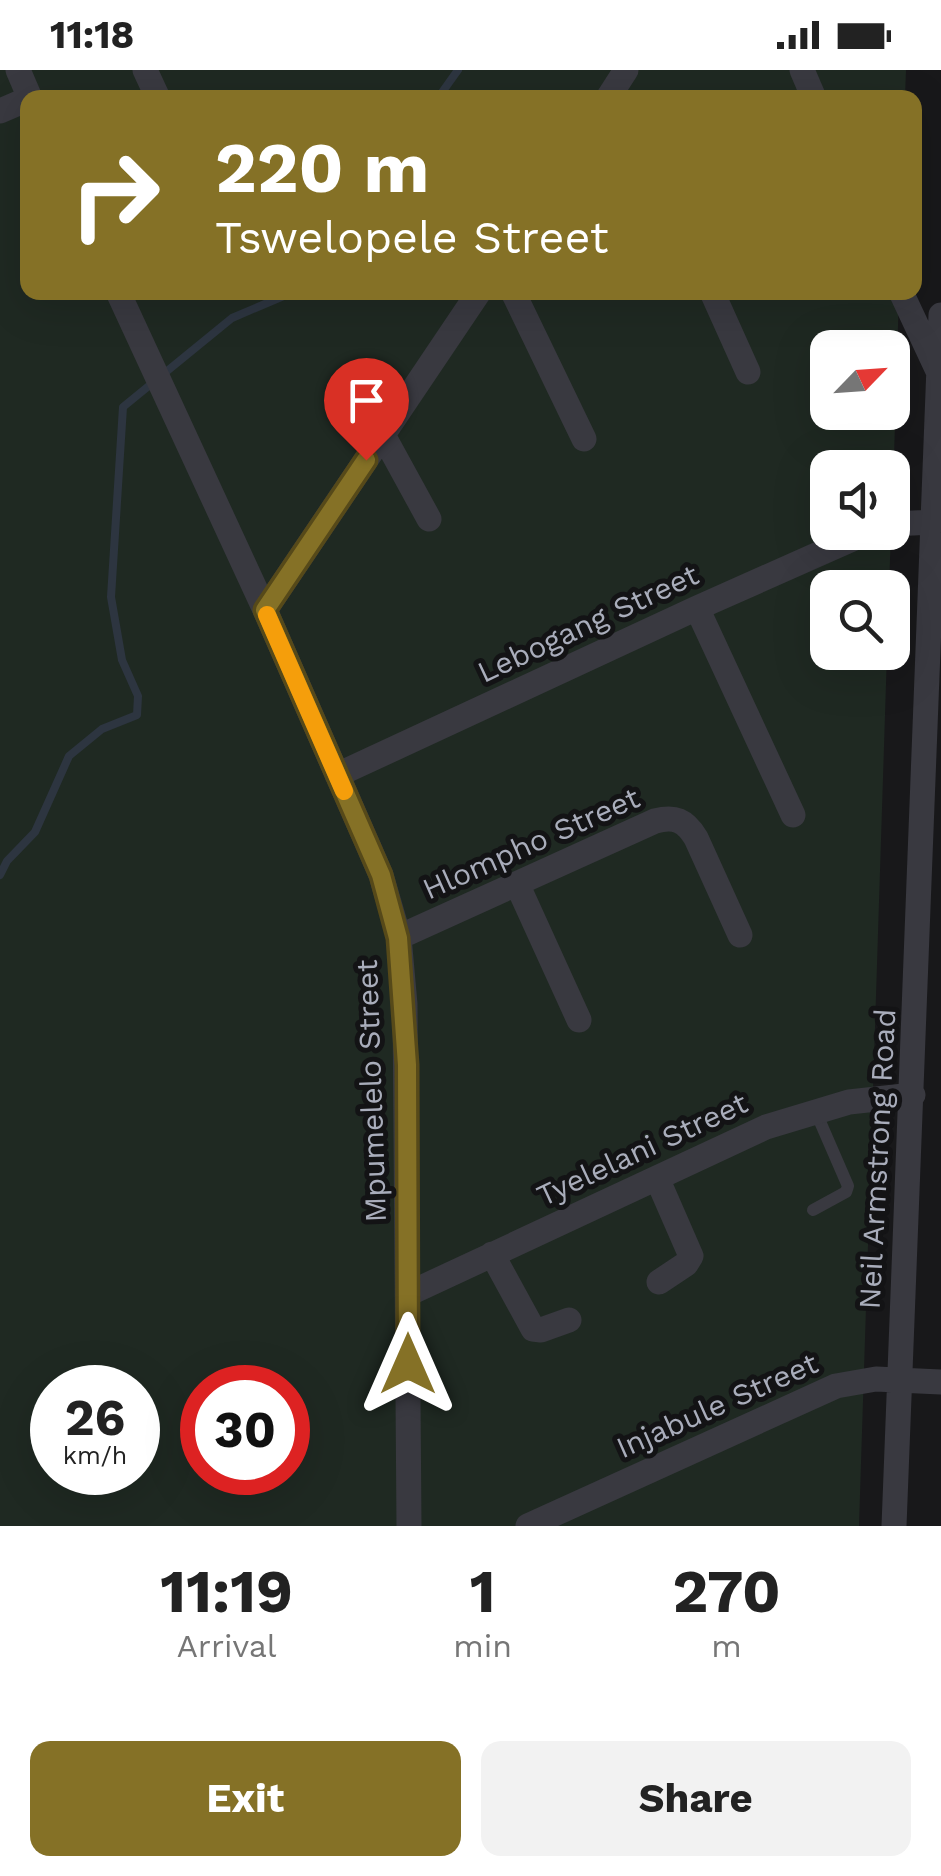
<!DOCTYPE html>
<html lang="en">
<head>
<meta charset="utf-8">
<style>
  :root { --surface:#fff; --page:#f2f2f2; --text:#222; --muted:#767676; --accent:#857126 }
  body { margin:0; font-family:"Work Sans",sans-serif; background:var(--page); color:var(--text); height:100vh; display:flex; flex-direction:column; font-size:38px; white-space:nowrap }
  * { box-sizing:border-box; margin:0 }
  p { font-size:32px; color:var(--muted) }
  .icon { flex:none; width:55px; height:55px; fill:none; stroke:currentColor; stroke-width:2; stroke-linecap:round; stroke-linejoin:round }
  .map { position:relative; height:1456px; overflow:hidden }
  .drawer { display:flex; flex-direction:column; background:var(--surface); flex:1 }
  .drawer>* { flex:none }
  .top-card { position:absolute; left:20px; top:20px; width:902px; height:210px; border-radius:20px; box-shadow:0 10px 40px #0002; background:#857126; color:#fff; overflow:hidden }
  .needle { width:65px; rotate:65deg }
  .fabs { position:absolute; left:810px; top:260px; display:grid; gap:20px }
  .fabs a { display:grid; place-items:center; width:100px; height:100px; border-radius:20px; background:var(--surface); box-shadow:0 10px 40px #0002; font-size:50px }
  .speed { position:absolute; left:30px; top:1295px; display:flex; gap:20px; font-size:50px; font-weight:700; text-align:center }
  .speed>* { display:grid; place-content:center; width:130px; height:130px; border-radius:50%; background:var(--surface); box-shadow:0 10px 40px #0002; line-height:1 }
  .speed small { font-size:25px; font-weight:400 }
  .speed .limit { border:15px solid #d22; background:#fff; color:#111 }
  .pin { position:absolute; display:grid; place-items:center; width:85px; height:85px; color:#fff; margin:-102px -42px; border-radius:50% 50% 50% 0; rotate:-45deg; box-shadow:0 0 10px #0007 }
  .pin .icon { rotate:45deg }
  .me { position:absolute; width:110px; margin:-55px; rotate:0deg; stroke-linejoin:round; filter:drop-shadow(0 0 8px #0008) }
  .turn { display:flex; align-items:center; gap:35px; height:210px; padding:0 30px; font-size:45px }
  .turn .icon { width:130px; height:130px; stroke-width:2.5 }
  .turn b { display:block; font-size:70px; line-height:85px }
  .eta { display:flex; justify-content:space-evenly; align-items:center; height:170px; text-align:center }
  .eta b { font-size:60px; font-weight:700; line-height:70px }
  .cta { display:flex; gap:20px; margin-top:auto; padding:20px 30px }
  .cta a { flex:1; height:115px; border-radius:20px; background:var(--accent); color:#fff; font-size:40px; font-weight:700; line-height:115px; text-align:center }
  .cta a+a { background:var(--page); color:var(--text) }
  .status { display:flex; justify-content:space-between; align-items:center; height:70px; padding:0 50px; background:var(--surface); direction:ltr }
  .status svg { height:28px; fill:currentColor }
  .map>svg:first-child { display:block }
  .green { fill:#1f2922; fill-rule:evenodd }
  .lines { fill:none; stroke-linecap:round; stroke-linejoin:round }
  .stream { stroke:#2d3540; stroke-width:8 }
  .service { stroke:#393940; stroke-width:12 }
  .minor { stroke:#393940; stroke-width:25 }
  .route-casing { stroke:#564919; stroke-width:25 }
  .route { stroke:#857126; stroke-width:18 }
  .slow { stroke:#f59e0b; stroke-width:18 }
  .labels { text-anchor:middle; dominant-baseline:central; stroke-width:10; stroke-linejoin:round; paint-order:stroke }
  .street-label { font-size:30px; fill:#a9adbb; stroke:#131315 }
</style>
</head>
<body>
<div class="status"><b>11:18</b><svg viewBox="0 0 49 12"><path d="M0 12V9h3v3zM5 12V6h3v6zM10 12V3h3v9zM15 12V0h3v12zM26 1h20v11H26zM47 4h2v5h-2z"/></svg></div>
<div class="map">
<svg width="941" height="1456" viewBox="0 0 941 1456">
  <rect width="100%" height="100%" fill="#18181a"/>
  <!-- green -->
  <path class="green" d="M0 0H906L905 28H28V222L899 223 893 420 892 398H828V462L891 463 889 517 828 518V582L887 583 859 1456H0ZM828 278H892V342H828ZM52 1318H138V1402H52ZM202 1318H288V1402H202Z"/>
  <g class="lines">
    <!-- stream -->
    <path class="stream" d="M438 28 458 0
      M0 805 7 791 35 762 69 686 102 659 137 645 138 626 122 590 111 527 123 337 232 248 293 222"/>
    <!-- service -->
    <path class="service" d="M813 1140 846 1122 848 1116 815 1040"/>
    <!-- minor -->
    <path class="minor" d="M18 0 30 28
      M145 0 158 28
      M802 0 814 28
      M608 28 626 0
      M0 41 28 29
      M118 222 265 540 368 775 381 805 399 867 405 934 409 1456
      M513 222 584 369
      M712 222 748 302
      M901 222 937 299
      M383 365 429 449
      M892 454 934 452
      M697 538 793 745
      M265 540 479 222
      M337 705 697 538 868 462
      M518 816 579 950
      M399 867 655 751C675 746 685 750 696 768L740 865
      M657 1108 691 1186 686 1194 659 1212
      M492 1184 533 1259 541 1260 569 1250
      M408 1224 766 1057 849 1032 913 1025
      M528 1456 836 1316 876 1309 941 1312
      M894 1456 941 245"/>
  </g>
  <g class="lines">
    <!-- route casing -->
    <g class="route-casing">
      <path id="route" d="M366 390 265 540 381 805 398 868 407 995 408 1294"/>
    </g>
    <!-- route -->
    <use href="#route" class="route"/>
    <!-- slow -->
    <path class="slow" d="M267 545 344 721"/>
  </g>
  <g class="labels">
    <!-- street labels -->
    <g class="street-label">
      <text transform="translate(588 553) rotate(-25)">Lebogang Street</text>
      <text transform="translate(531 773) rotate(-24)">Hlompho Street</text>
      <text transform="translate(371 1021) rotate(-92)">Mpumelelo Street</text>
      <text transform="translate(642 1079) rotate(-25)">Tyelelani Street</text>
      <text transform="translate(877 1089) rotate(-87)">Neil Armstrong Road</text>
      <text transform="translate(717 1335) rotate(-24)">Injabule Street</text>
    </g>
  </g>
</svg>
<div class="fabs">
<a><svg class="needle" viewBox="-14 -14 28 28"><path d="M0-13l5 13h-10z" fill="#e53935"/><path d="M0 13l5-13h-10z" fill="#767676"/></svg></a>
<a><svg class="icon" aria-label="sound" viewBox="0 0 24 24"><path d="M4 9h4l5-4v14l-5-4H4zM17 9q2 3 0 6"/></svg></a>
<a><svg class="icon" aria-label="search" viewBox="0 0 24 24"><circle cx="10" cy="10" r="6"/><path d="M15 15l6 6"/></svg></a>
</div>
<div class="speed"><div>26<small>km/h</small></div><div class="limit">30</div></div>
<div class="pin" style="left:366px;top:390px;background:#d93025"><svg class="icon" aria-label="arrive" viewBox="0 0 24 24"><path d="M6 21V4h12l-3 4 3 4H6"/></svg></div>
<svg class="me" style="left:408px;top:1294px" viewBox="-20 -20 40 40"><path d="M0-17L14 15 0 8-14 15z" fill="#857126" stroke="#fff" stroke-width="4"/></svg>
<div class="top-card">
<div class="turn"><svg class="icon" aria-label="right" viewBox="0 0 24 24"><path d="M7 20v-9h11M14 6l5 5-5 5"/></svg><div><b>220 m</b>Tswelopele Street</div></div>
</div>
</div>
<section class="drawer">
<div class="eta">
<div><b>11:19</b><p>Arrival</p></div>
<div><b>1</b><p>min</p></div>
<div><b>270</b><p>m</p></div>
</div>
<div class="cta"><a>Exit</a><a>Share</a></div>
</section>
</body>
</html>
